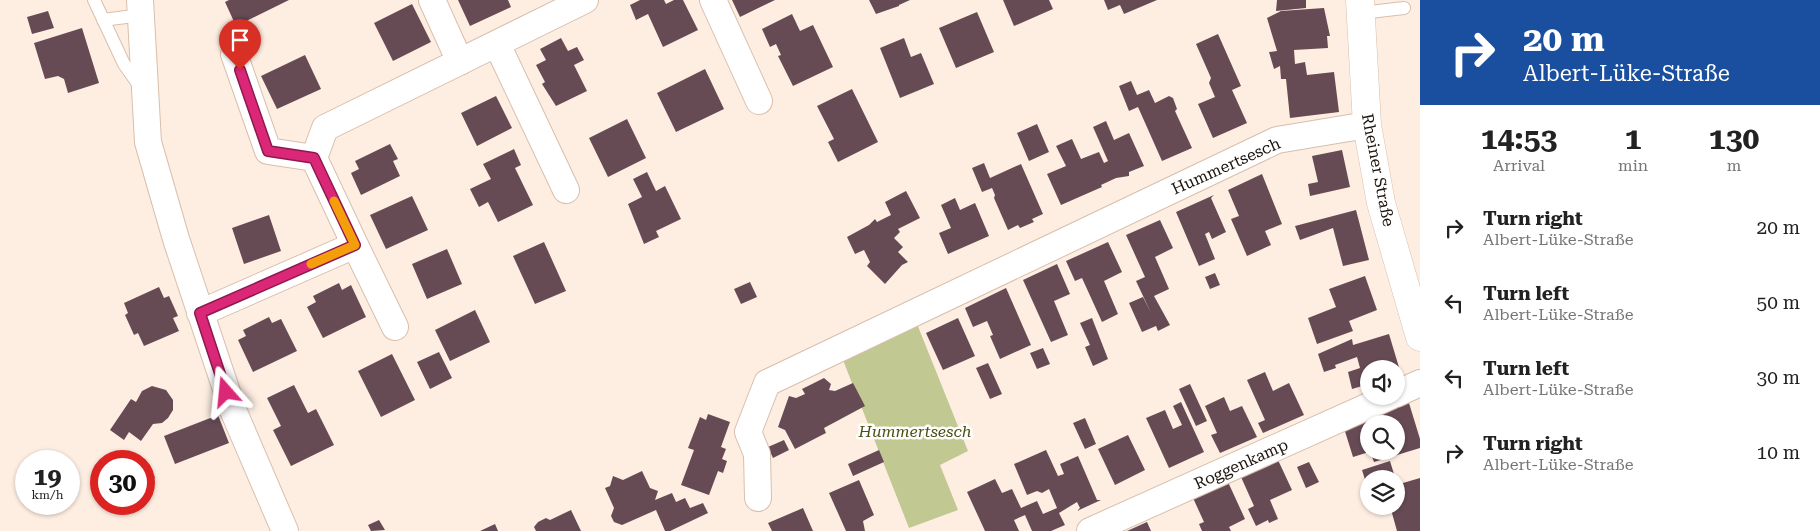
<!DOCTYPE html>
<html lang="en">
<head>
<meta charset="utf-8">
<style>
  :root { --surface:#fff; --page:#f2f2f2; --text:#222; --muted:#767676 }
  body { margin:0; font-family:"Roboto Serif",serif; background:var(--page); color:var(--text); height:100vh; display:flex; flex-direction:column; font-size:19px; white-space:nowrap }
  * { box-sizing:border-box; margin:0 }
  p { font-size:16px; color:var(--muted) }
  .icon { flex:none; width:28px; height:28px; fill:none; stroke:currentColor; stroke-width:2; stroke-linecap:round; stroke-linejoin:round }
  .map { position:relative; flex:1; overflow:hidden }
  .details { display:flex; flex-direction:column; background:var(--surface); width:400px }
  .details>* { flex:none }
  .top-card { background:#1a4fa0; color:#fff; overflow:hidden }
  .controls { position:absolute; left:1360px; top:360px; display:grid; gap:10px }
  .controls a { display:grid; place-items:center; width:45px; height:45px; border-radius:50%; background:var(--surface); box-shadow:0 1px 4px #0004; font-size:25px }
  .speed { position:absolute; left:15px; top:450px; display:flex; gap:10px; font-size:25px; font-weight:700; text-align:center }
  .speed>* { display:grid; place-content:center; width:65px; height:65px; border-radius:50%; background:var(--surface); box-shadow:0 1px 4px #0004; line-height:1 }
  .speed small { font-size:12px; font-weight:400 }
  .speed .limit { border:8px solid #d22; background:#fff; color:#111 }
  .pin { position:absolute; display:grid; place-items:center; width:42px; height:42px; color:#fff; margin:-51px -21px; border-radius:50% 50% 50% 0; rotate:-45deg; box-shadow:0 0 5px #0007 }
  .pin .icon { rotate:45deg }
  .me { position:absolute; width:55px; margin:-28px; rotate:342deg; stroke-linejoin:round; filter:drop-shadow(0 0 4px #0008) }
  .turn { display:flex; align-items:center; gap:18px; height:105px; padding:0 20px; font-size:22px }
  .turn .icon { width:65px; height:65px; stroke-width:2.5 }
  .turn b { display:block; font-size:35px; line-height:42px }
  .eta { display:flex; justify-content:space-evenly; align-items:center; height:85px; text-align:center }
  .eta b { font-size:30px; font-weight:700; line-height:35px }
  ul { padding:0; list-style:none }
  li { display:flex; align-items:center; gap:15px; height:75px; padding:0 20px }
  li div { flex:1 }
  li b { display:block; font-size:19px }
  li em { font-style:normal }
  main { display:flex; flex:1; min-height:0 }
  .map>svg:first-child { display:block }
  .green { fill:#c1c892 }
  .building { fill:#664b55 }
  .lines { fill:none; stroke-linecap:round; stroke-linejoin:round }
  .lane-casing { stroke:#d8bfac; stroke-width:14 }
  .street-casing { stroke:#d8bfac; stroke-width:28 }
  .secondary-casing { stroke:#d8bfac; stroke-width:29 }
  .lane { stroke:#fff; stroke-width:12 }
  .street { stroke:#fff; stroke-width:26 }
  .secondary { stroke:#fff; stroke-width:28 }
  .route-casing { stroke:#8e194d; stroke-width:12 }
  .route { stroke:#db2777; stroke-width:9 }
  .slow { stroke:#f59e0b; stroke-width:9 }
  .labels { text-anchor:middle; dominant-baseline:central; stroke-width:5; stroke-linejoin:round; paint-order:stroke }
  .street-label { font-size:16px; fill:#1c130c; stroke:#fefefe }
  .park-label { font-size:16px; font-style:italic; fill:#4c5214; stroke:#fefefe }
</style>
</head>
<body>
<main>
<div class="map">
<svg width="1420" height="531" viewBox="0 0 1420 531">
  <rect width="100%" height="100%" fill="#feeee2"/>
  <!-- green -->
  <path class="green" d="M915 319 968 451 940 465 958 510 909 528 841 355Z"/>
  <!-- building -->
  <path class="building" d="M229 0H289L236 26 225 2Z
    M458 0H508L511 7 470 26Z
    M640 0H664L666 4 674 0H683L698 30 663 47 648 14 636 20 630 5Z
    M732 0H775L740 17Z
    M869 0H910L899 5V6L876 14Z
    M1003 0H1049L1053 9 1014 26Z
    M1104 0H1157L1124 14 1120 5 1108 10Z
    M1277 0H1306V8L1276 11Z
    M412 4 431 42 393 61 374 23Z
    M1324 8 1330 36H1327L1328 48 1294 50 1295 64 1305 62 1307 75 1334 72 1339 112 1290 118 1286 79H1281L1280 66 1274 69 1269 52 1277 51 1267 18 1281 11Z
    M48 11 54 28 32 34 27 17Z
    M977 12 994 52 956 68 939 28Z
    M792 14 800 31 813 25 833 67 793 86 778 56 781 55 776 44 770 47 762 29Z
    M82 28 99 83 68 93 64 79 58 76 45 79 34 43Z
    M1218 34 1241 86 1232 90 1247 123 1213 138 1198 104 1215 97 1209 83 1211 78 1196 44Z
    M561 38 568 51 577 47 584 60 574 65 587 91 556 106 542 84 545 82 536 65 546 60 540 49Z
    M904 38 911 57 921 53 934 84 900 98 880 48Z
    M305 55 321 89 277 109 261 76Z
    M705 69 724 109 676 132 657 93Z
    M1131 81 1137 95 1149 90 1155 103 1169 96 1173 98 1177 109 1175 111 1192 148 1162 161 1138 107 1129 111 1119 86Z
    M852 89 878 142 838 162 828 142 834 139 817 106Z
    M496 96 512 128 477 146 461 113Z
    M627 119 646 158 608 177 589 138Z
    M1106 121 1114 140 1129 133 1144 166 1129 172V176L1116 178 1101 185 1102 187 1061 205 1047 174 1066 166 1056 146 1072 139 1081 159 1099 152 1104 163 1108 161 1093 127Z
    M1037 124 1049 152 1029 161 1017 133Z
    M390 144 398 159 393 161 400 176 361 195 351 173 359 169 355 161Z
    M514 149 521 165 515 168 533 205 498 222 488 202 479 207 470 189 491 179 483 164Z
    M1342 150 1350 187 1310 196 1308 184 1318 182 1312 156Z
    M984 163 990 178 1021 164 1043 214 1032 219 1034 222 1020 228 1018 225 1008 230 994 198 995 195 992 188 982 192 972 168Z
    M647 172 656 191 665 186 681 219 656 231 659 237 644 244 628 204 642 197 633 179Z
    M1262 174 1282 224 1265 231 1271 245 1247 256 1231 219 1239 216 1228 190Z
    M906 191 920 218 898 229 900 232 894 238 903 247 898 252 908 262 902 265 885 284 867 266 870 262 864 250 855 254 847 237 869 225 875 219 877 222 891 215 885 202Z
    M1214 195 1211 198 1226 232 1212 239 1209 232 1205 234 1215 259 1199 266 1176 212Z
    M412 196 428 230 386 249 370 215Z
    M955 198 960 210 975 203 989 236 948 254 939 233 951 228 941 205Z
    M1356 210 1369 260 1343 266 1333 228 1300 240 1295 226Z
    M269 215 281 251 244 264 232 228Z
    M1160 220 1173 248 1155 257 1169 289 1154 296 1170 325 1158 331 1156 326 1142 332 1129 303 1143 297 1151 313 1136 281 1145 277 1126 235Z
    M544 242 566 291 535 304 513 256Z
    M1108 242 1122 272 1104 281 1118 314 1102 322 1082 278 1075 281 1066 261Z
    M447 249 462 284 427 299 412 264Z
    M1057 264 1070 294 1054 301 1068 335 1051 342 1023 280Z
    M1215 273 1220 285 1210 289 1205 277Z
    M1365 276 1377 310 1349 321 1353 331 1317 344 1308 318 1336 307 1329 289Z
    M750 282 757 297 741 304 734 289Z
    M339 283 342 290 351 285 366 317 323 338 307 307 316 302 313 296Z
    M159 287 164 298 169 296 178 316 173 318 179 331 144 346 138 333 134 335 125 315 128 313 124 303Z
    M1006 288 1031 345 1000 359 990 336 993 335 987 321 973 327 965 308Z
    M475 310 490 342 450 361 435 330Z
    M269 317 272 323 281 319 297 351 253 372 238 340 246 336 243 330Z
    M958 318 975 356 943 370 926 333Z
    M1092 318 1108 359 1093 366 1085 347 1090 345 1080 323Z
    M1389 334 1401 374 1396 376V369H1369V384L1352 389 1348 372 1360 368 1357 357 1335 365 1336 368 1324 372 1318 354 1352 339 1353 345Z
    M1043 348 1050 364 1037 369 1030 353Z
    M439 352 452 378 430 389 417 362Z
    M392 354 415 400 381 417 358 371Z
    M988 363 1002 394 990 399 976 368Z
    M1265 372 1273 391 1289 383 1304 415 1263 433 1258 423 1265 420 1247 380Z
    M824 378 831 384 829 390 835 391 853 383 865 406 824 428 826 433 822 435 795 449 785 430 778 427 789 396 796 398 805 394 802 389Z
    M1190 384 1207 421 1196 426 1179 389Z
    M294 385 308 413 316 409 334 445 291 466 273 430 281 426 267 398Z
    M152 386 166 390 173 400V410L168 418 162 423 153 424 141 441 129 432 124 440 110 430 131 399 136 402 142 391Z
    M1224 397 1230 411 1242 406 1257 437 1220 453 1211 435 1217 433 1205 406Z
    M1181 402 1204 452 1169 468 1146 418 1165 410 1173 429 1182 425 1173 406Z
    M1409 403 1420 439V448L1374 462 1370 451H1396V424H1369V452L1353 457 1343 425 1360 418Z
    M708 414 730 422 721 447 726 449 722 459 727 461 723 473 718 471 709 495 681 485 694 450 688 448 700 417 706 420Z
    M218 415 229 443 175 464 164 436Z
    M1085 418 1096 444 1085 449 1073 423Z
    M1128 435 1145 470 1115 485 1098 449Z
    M784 440 789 450 773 458 768 447Z
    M879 450 884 462 853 476 848 464Z
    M1046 450 1058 476 1064 474 1060 464 1078 456 1097 500H1101L1077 511 1080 508 1077 502 1059 513 1065 525 1051 531H1032L1025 515 1014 520 1019 531H985L967 492 995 479 1002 493 1012 489 1021 508 1037 501 1043 514 1057 508 1049 489 1042 493 1037 491 1027 495 1014 464Z
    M1278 460 1292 490 1270 500 1278 519 1269 523 1268 520 1256 526 1248 509 1254 506 1241 477Z
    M1390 461 1394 474 1384 479H1369L1367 486 1362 470Z
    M1309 462 1319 482 1306 488 1297 467Z
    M144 470 155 477 144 494Z
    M642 471 650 488 658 491 655 500 672 493 676 502 685 498 690 508 703 503 708 513 670 531H665L656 510 622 525 614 522 611 516 614 508 605 488 610 486 613 476 623 480Z
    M1420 478V531H1397L1390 506H1396V485Z
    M859 480 874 515 863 521 865 531H846L829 493Z
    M1228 482 1245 519 1229 527 1231 531H1202L1199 524 1204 522 1193 498Z
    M803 508 813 531H772L768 523Z
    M571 510 581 531H536L534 527 538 522 546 518 550 520Z
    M379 520 385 530 371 531 368 525Z
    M1147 522 1151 531H1127Z
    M495 524 498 531H480Z"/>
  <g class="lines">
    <!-- lane casing -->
    <g class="lane-casing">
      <path id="lane" d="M94 0 124 64 141 88
        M1361 13 1404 8
        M103 20 141 15"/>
    </g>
    <!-- street casing -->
    <g class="street-casing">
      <path id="street" d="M140 0 148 142 176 239 233 410 285 531
        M432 0 460 62
        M713 0 759 101
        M497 44 566 190
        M234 54 268 151 314 158
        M355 245 395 327
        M200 313 355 245 314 158 325 128 585 0
        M1396 394 1420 383
        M758 498 757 454 748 432 767 383 1277 140 1367 125
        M1090 531 1391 396"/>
    </g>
    <!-- secondary casing -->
    <g class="secondary-casing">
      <path id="secondary" d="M1360 0 1367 125 1381 203 1420 337"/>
    </g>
    <!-- lane -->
    <use href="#lane" class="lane"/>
    <!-- street -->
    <use href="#street" class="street"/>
    <!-- secondary -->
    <use href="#secondary" class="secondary"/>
  </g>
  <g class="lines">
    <!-- route casing -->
    <g class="route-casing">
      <path id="route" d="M226 392 200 313 355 245 314 158 268 151 240 70"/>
    </g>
    <!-- route -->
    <use href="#route" class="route"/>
    <!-- slow -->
    <path class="slow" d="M311 264 355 245 334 201"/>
  </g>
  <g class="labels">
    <!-- street labels -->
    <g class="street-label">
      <text transform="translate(1226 166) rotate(-24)">Hummertsesch</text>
      <text transform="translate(1378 170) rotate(79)">Rheiner Straße</text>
      <text transform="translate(1241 464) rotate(-24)">Roggenkamp</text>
    </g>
    <!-- park labels -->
    <g class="park-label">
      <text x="915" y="431">Hummertsesch</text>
    </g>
  </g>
</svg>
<div class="controls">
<a><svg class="icon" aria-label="sound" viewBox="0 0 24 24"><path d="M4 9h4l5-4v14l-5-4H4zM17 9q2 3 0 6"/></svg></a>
<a><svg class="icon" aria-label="search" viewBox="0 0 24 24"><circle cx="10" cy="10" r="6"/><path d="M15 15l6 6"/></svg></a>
<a><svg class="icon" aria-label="layers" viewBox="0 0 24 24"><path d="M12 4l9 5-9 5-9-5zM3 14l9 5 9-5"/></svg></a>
</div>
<div class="speed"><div>19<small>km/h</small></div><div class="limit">30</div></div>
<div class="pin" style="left:240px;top:70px;background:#d93025"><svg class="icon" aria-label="arrive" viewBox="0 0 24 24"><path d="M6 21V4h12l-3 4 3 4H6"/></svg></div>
<svg class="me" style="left:226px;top:392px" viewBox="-20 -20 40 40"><path d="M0-17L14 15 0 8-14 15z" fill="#db2777" stroke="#fff" stroke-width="4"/></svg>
</div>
<section class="details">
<div class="top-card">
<div class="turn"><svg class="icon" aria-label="right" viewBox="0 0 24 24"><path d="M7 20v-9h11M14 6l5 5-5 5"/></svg><div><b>20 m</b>Albert-Lüke-Straße</div></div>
</div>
<div class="eta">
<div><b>14:53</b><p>Arrival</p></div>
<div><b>1</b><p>min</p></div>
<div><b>130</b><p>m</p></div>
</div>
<ul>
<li><svg class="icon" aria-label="right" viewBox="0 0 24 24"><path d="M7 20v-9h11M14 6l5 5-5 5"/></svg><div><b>Turn right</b><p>Albert-Lüke-Straße</p></div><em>20 m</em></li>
<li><svg class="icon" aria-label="left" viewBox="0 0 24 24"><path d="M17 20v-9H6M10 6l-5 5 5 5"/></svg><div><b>Turn left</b><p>Albert-Lüke-Straße</p></div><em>50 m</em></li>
<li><svg class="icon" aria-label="left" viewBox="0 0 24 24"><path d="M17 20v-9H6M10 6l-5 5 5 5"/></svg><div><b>Turn left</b><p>Albert-Lüke-Straße</p></div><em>30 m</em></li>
<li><svg class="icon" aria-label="right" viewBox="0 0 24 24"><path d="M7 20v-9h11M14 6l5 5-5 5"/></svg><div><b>Turn right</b><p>Albert-Lüke-Straße</p></div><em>10 m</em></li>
</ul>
</section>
</main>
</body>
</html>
